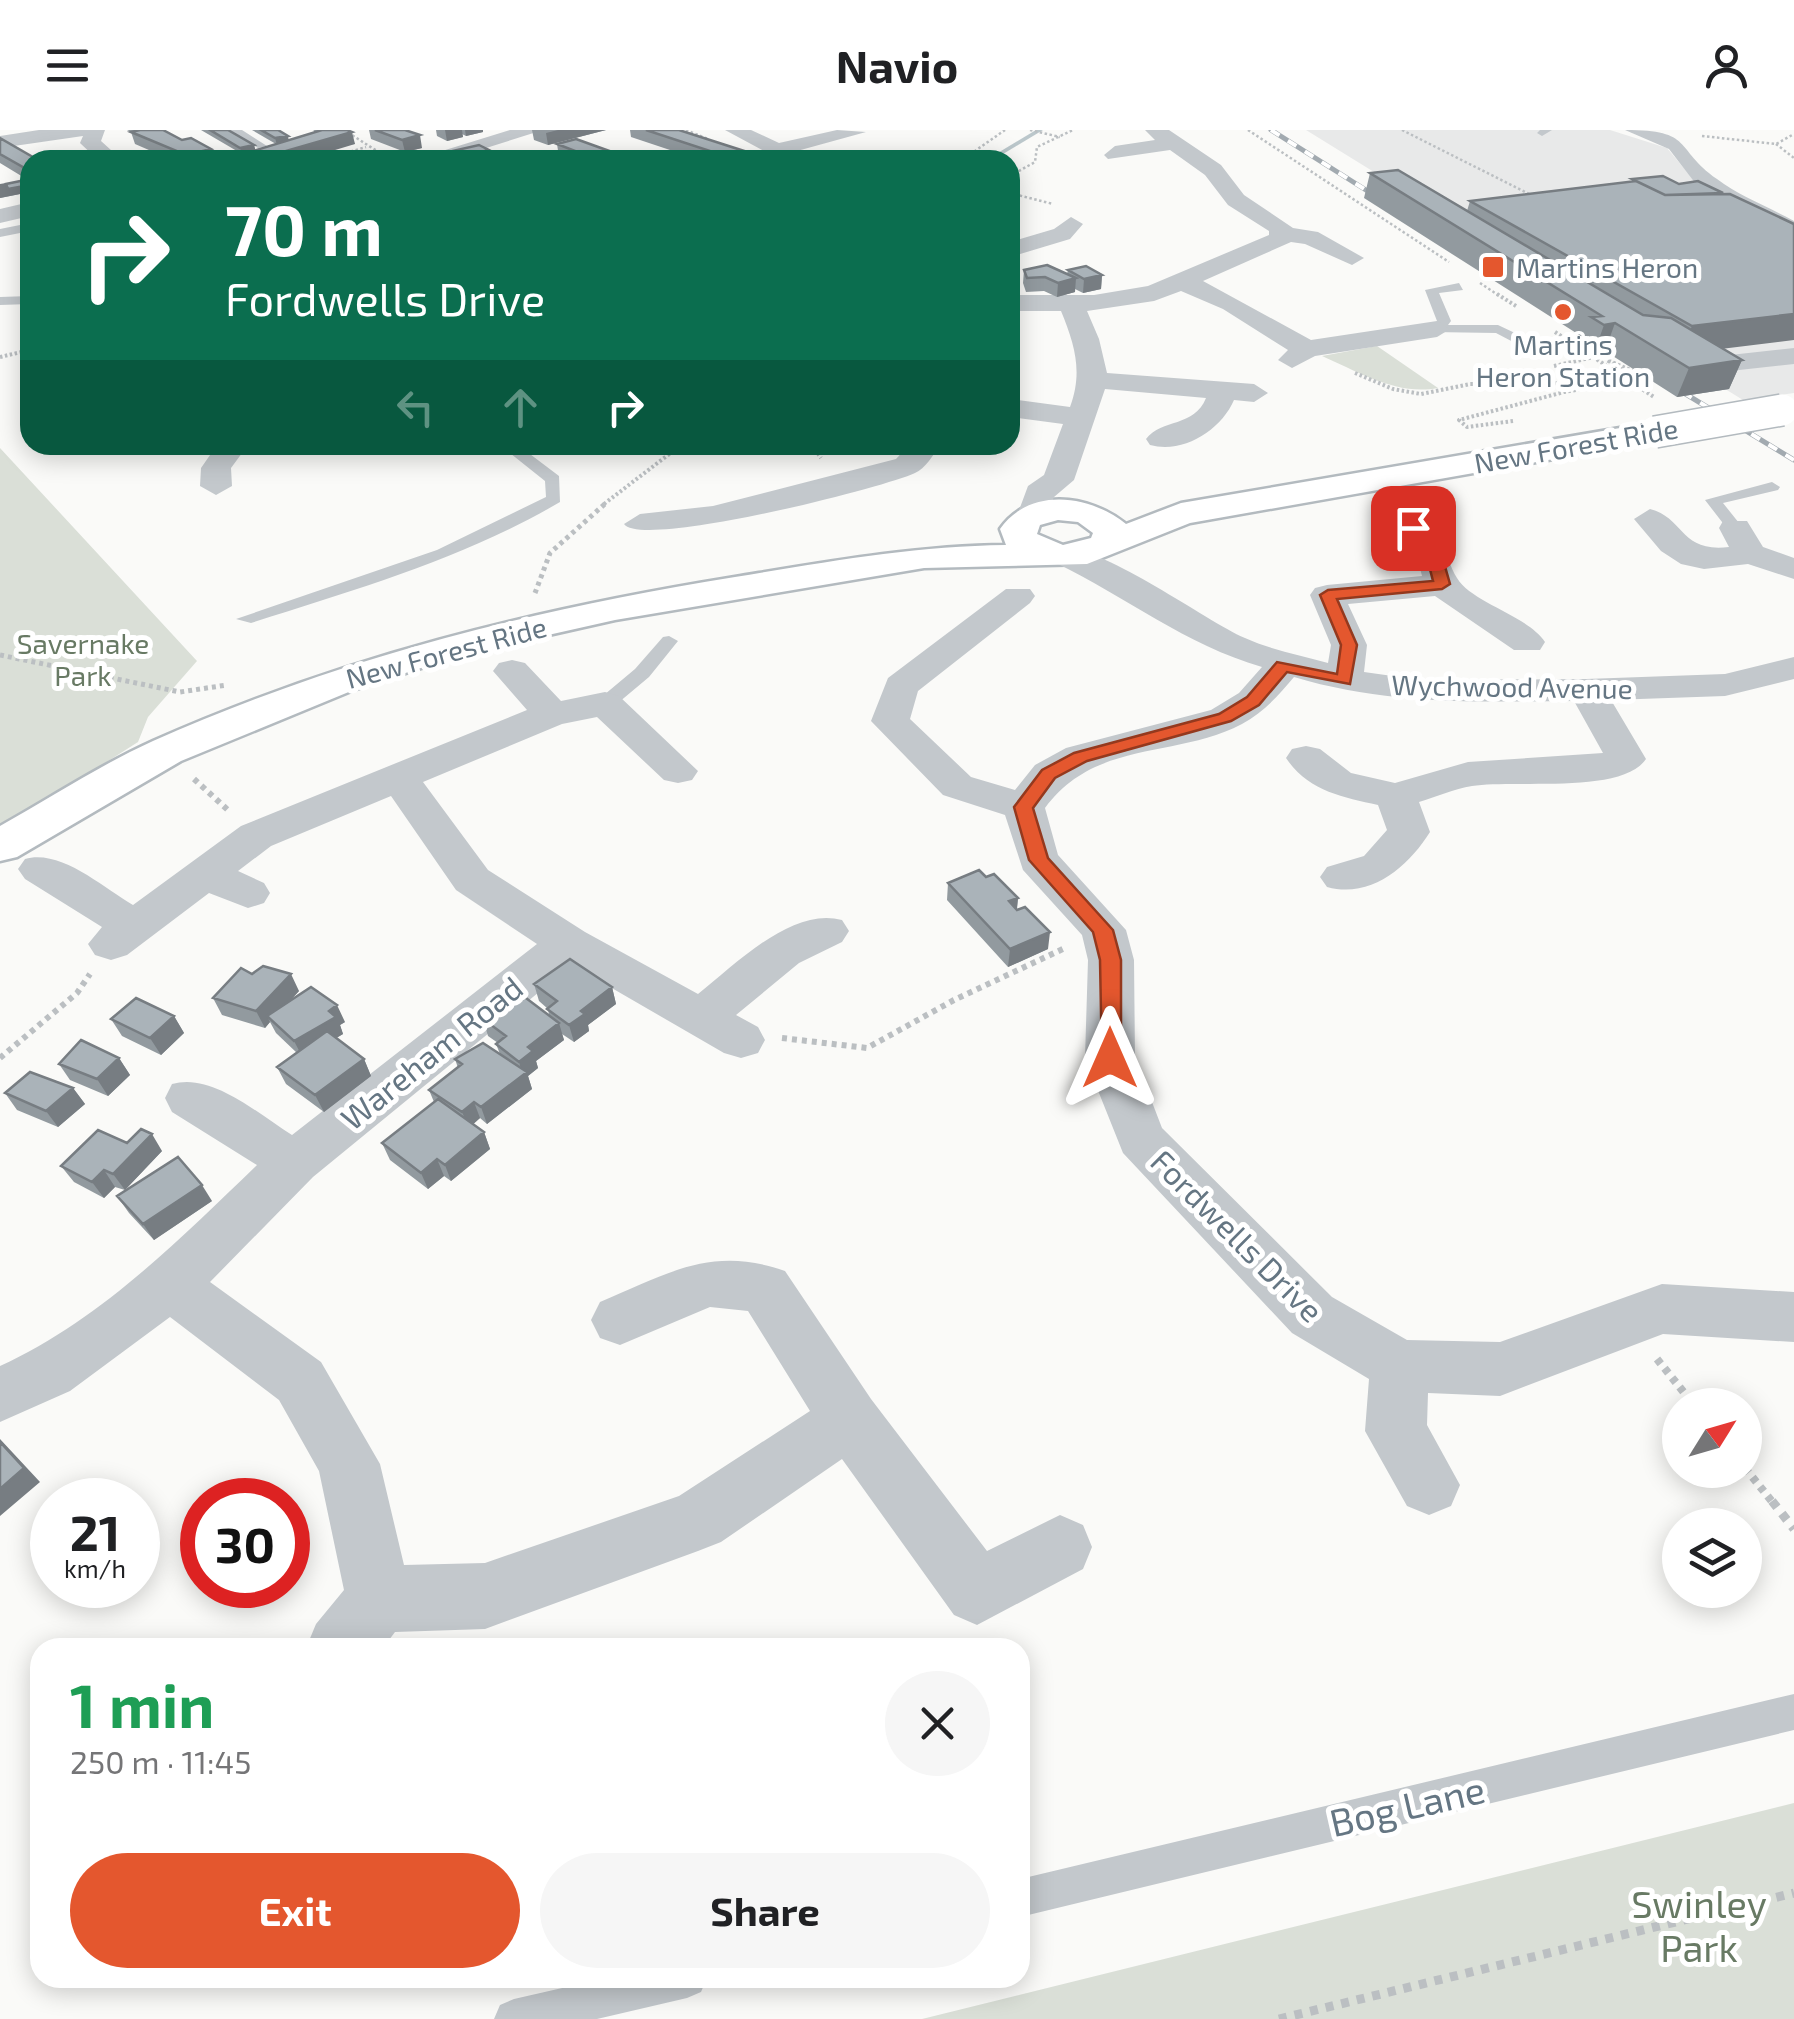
<!DOCTYPE html>
<html lang="en">
<head>
<meta charset="utf-8">
<style>
  :root { --surface:#fff; --page:#f6f6f6; --text:#202124; --muted:#757577; --accent:#e4572e }
  body { margin:0; font-family:"Exo 2",sans-serif; background:var(--page); color:var(--text); height:100vh; display:flex; flex-direction:column; font-size:38px; white-space:nowrap }
  * { box-sizing:border-box; margin:0 }
  p { font-size:32px; color:var(--muted) }
  .icon { flex:none; width:55px; height:55px; fill:none; stroke:currentColor; stroke-width:2; stroke-linecap:round; stroke-linejoin:round }
  .map { position:relative; flex:1; overflow:hidden }
  .details { position:absolute; left:30px; top:1508px; width:1000px; height:350px; display:flex; flex-direction:column; background:var(--surface); border-radius:30px; box-shadow:0 5px 25px #0003 }
  .details>* { flex:none }
  .guide { position:absolute; left:20px; top:20px; width:1000px; height:305px; border-radius:30px; box-shadow:0 5px 25px #0003; background:#0b6e4f; color:#fff; overflow:hidden }
  .needle { width:65px; rotate:53deg }
  .buttons { position:absolute; left:1662px; top:1258px; display:grid; gap:20px }
  .buttons a { display:grid; place-items:center; width:100px; height:100px; border-radius:50%; background:var(--surface); box-shadow:0 5px 25px #0003; font-size:50px }
  .speed { position:absolute; left:30px; top:1348px; display:flex; gap:20px; font-size:50px; font-weight:700; text-align:center }
  .speed>* { display:grid; place-content:center; width:130px; height:130px; border-radius:50%; background:var(--surface); box-shadow:0 5px 25px #0003; line-height:1 }
  .speed small { font-size:25px; font-weight:400 }
  .speed .limit { border:15px solid #d22; background:#fff; color:#111 }
  .pin { position:absolute; display:grid; place-items:center; width:85px; height:85px; color:#fff; margin:-42px; border-radius:20px; box-shadow:0 5px 15px #0006 }
  .me { position:absolute; width:110px; margin:-55px; rotate:0deg; stroke-linejoin:round; filter:drop-shadow(0 0 8px #0008) }
  .turn { display:flex; align-items:center; gap:35px; height:210px; padding:0 40px; font-size:45px }
  .turn .icon { width:130px; height:130px; stroke-width:2.5 }
  .turn b { display:block; font-size:70px; line-height:85px }
  .lanes { display:flex; align-items:center; height:95px; padding:0 40px; background:#0003; justify-content:center; gap:50px; direction:ltr }
  .lanes .off { opacity:.35 }
  .round { display:grid; place-items:center; flex:none; width:105px; height:105px; border-radius:52px; background:var(--page) }
  .headline { display:flex; align-items:center; justify-content:space-between; height:170px; padding:0 40px }
  h1 { font-size:60px; font-weight:700; line-height:75px; color:#1e9e55 }
  .action { display:flex; gap:20px; margin-top:auto; padding:20px 40px }
  .action a { flex:1; height:115px; border-radius:60px; background:var(--accent); color:#fff; font-size:40px; font-weight:700; line-height:115px; text-align:center }
  .action a+a { background:var(--page); color:var(--text) }
  header { display:flex; justify-content:space-between; align-items:center; height:130px; padding:0 40px; background:var(--surface); font-size:45px; font-weight:700 }
  .map>svg:first-child { display:block }
  .built { fill:#e8e9e9 }
  .green { fill:#dadfd7 }
  .lines { fill:none; stroke-linecap:round; stroke-linejoin:round }
  .stream { fill:#bbc7cb; fill-rule:evenodd }
  .secondary-casing { stroke:#b3babf; stroke-width:5 }
  .path-far5 { stroke:#bbbfc2; stroke-width:2.5; stroke-dasharray:2.5 2.5; stroke-linecap:butt }
  .path-far4 { stroke:#bbbfc2; stroke-width:4; stroke-dasharray:2.5 2.5; stroke-linecap:butt }
  .path-far3 { stroke:#bbbfc2; stroke-width:5; stroke-dasharray:4 4; stroke-linecap:butt }
  .path-far2 { stroke:#bbbfc2; stroke-width:6; stroke-dasharray:5 5; stroke-linecap:butt }
  .path-far1 { stroke:#bbbfc2; stroke-width:8; stroke-dasharray:6 6; stroke-linecap:butt }
  .path { stroke:#bbbfc2; stroke-width:9; stroke-dasharray:8 8; stroke-linecap:butt }
  .lane { fill:#c3c8cc; fill-rule:evenodd }
  .street { fill:#c3c8cc; fill-rule:evenodd }
  .secondary { fill:#fff; fill-rule:evenodd }
  .rail-casing { stroke:#a2aab0; stroke-width:5 }
  .rail { stroke:#fff; stroke-width:4; stroke-dasharray:10; stroke-linecap:butt }
  .secondary-bridge-casing { stroke:#b3babf; stroke-width:34; stroke-linecap:butt }
  .secondary-bridge { stroke:#fff; stroke-width:31 }
  .wall { fill:#929a9f }
  .shaded-wall { fill:#777d82 }
  .building { fill:#aab3b9; stroke:#777d82; stroke-width:2.5 }
  .route { fill:#e4572e; stroke:#94391e; stroke-width:2.5 }
  .poi-dot { fill:#e4572e; stroke:#fff; stroke-width:4 }
  .labels { text-anchor:middle; dominant-baseline:central; stroke-width:10; stroke-linejoin:round; paint-order:stroke }
  .far-poi-label { font-size:28px; fill:#657683; stroke:#fff; text-anchor:start }
  .far-street-label { font-size:28px; fill:#657683; stroke:#fff }
  .far-park-label { font-size:28px; fill:#687a64; stroke:#fff }
  .street-label { font-size:32px; fill:#657683; stroke:#fff }
  .near-street-label { font-size:38px; fill:#657683; stroke:#fff }
  .near-park-label { font-size:38px; fill:#687a64; stroke:#fff }
</style>
</head>
<body>
<header><svg class="icon" aria-label="menu" viewBox="0 0 24 24"><path d="M4 6h16M4 12h16M4 18h16"/></svg>Navio<svg class="icon" aria-label="person" viewBox="0 0 24 24"><circle cx="12" cy="8" r="4"/><path d="M4 21q1-7 8-7t8 7"/></svg></header>
<div class="map">
<svg width="1794" height="1889" viewBox="0 0 1794 1889">
  <rect width="100%" height="100%" fill="#fafaf8"/>
  <!-- built -->
  <path class="built" d="M1306 0H1610L1667 18 1698 55 1794 105V263L1743 270Z"/>
  <!-- green -->
  <path class="green" d="M1377 216 1438 258C1397 266 1359 242 1322 226Z
    M0 318 197 531 148 587 138 612 0 700Z
    M1794 1673V1889H922Z"/>
  <g class="lines">
    <!-- stream -->
    <path class="stream" d="M1036 0H1043L993 30H986Z"/>
    <!-- secondary casing -->
    <g class="secondary-casing">
      <path id="secondary" d="M1655 292 1667 295 1671 302 1667 309 1190 393 1087 434 924 438 615 490 464 524 356 559 181 631 17 727 0 731V696C50 668 100 635 153 611 342 527 531 480 735 447 826 432 914 416 1006 415L1000 399C1029 357 1089 364 1126 394L1181 373ZM1058 390 1078 392 1093 403 1091 408 1063 415 1037 404 1040 395Z"/>
    </g>
    <!-- path-far5 -->
    <path class="path-far5" d="M344 0 391 30
      M686 0 708 9
      M1030 0 1060 7
      M1248 0 1449 132
      M1402 0 1535 67
      M1702 6 1776 14 1794 4
      M1776 14 1794 28
      M322 30 366 17
      M962 30 1005 0
      M1010 46 1035 32 1037 17 1073 0
      M1010 63 1053 74
      M1480 153 1501 167"/>
    <!-- path-far4 -->
    <path class="path-far4" d="M1497 164 1516 176
      M1555 202 1654 267
      M0 227 30 220
      M1554 236 1594 227
      M1355 243 1393 259 1421 264 1470 254 1598 253
      M1486 250 1522 242
      M1634 252 1639 251 1607 230 1647 247
      M1513 291 1467 297 1459 290 1564 262 1628 251
      M812 315 821 328
      M604 374 681 315"/>
    <!-- path-far3 -->
    <path class="path-far3" d="M535 463 550 423 607 372
      M0 525 180 562 227 555"/>
    <!-- path-far2 -->
    <path class="path-far2" d="M194 649 229 681
      M782 908 867 918 954 870 1065 818
      M0 928 77 863 90 844"/>
    <!-- path-far1 -->
    <path class="path-far1" d="M1657 1229 1694 1275
      M1745 1338 1774 1374"/>
    <!-- path -->
    <path class="path" d="M1772 1371 1794 1399
      M1279 1889 1794 1763"/>
    <!-- lane -->
    <path class="lane" d="M230 0H242L267 16 258 18Z
      M1552 0 1542 6 1537 3 1540 0Z
      M30 93V101L0 107V99Z
      M1459 153 1463 160 1439 163 1451 191 1448 195H1498L1542 216V222H1532L1496 203 1432 202 1437 191 1425 160Z
      M30 166V174L0 175V167Z
      M500 315H518L559 346 560 372C463 429 357 459 251 493L236 489 437 420 546 367 545 351Z
      M541 315H561L553 320Z
      M1772 352 1780 357 1778 360 1723 373 1743 398 1741 401H1729L1705 370Z
      M669 506 678 511 649 547 612 578H598V570L635 539 663 507Z
      M1794 1564V1600L1020 1787V1749Z
      M606 1848H707L701 1862 687 1868 597 1889H494L500 1875 514 1869Z"/>
    <!-- street -->
    <path class="street" d="M39 0H105L101 11 122 30H98L80 13 83 6 0 18V6Z
      M510 0H543L448 30H413Z
      M725 0H751L779 13 837 0 866 2 797 21 809 30H781Z
      M1145 0H1169L1221 35 1244 65 1293 98 1318 102 1364 128 1352 135 1305 114 1291 112 1203 151 1311 210 1437 191 1450 199 1437 207 1315 226 1292 238 1278 230 1288 220 1223 179 1181 161 1154 171 1087 181 1099 209 1107 243 1254 254 1268 263 1254 272 1234 270C1221 300 1184 324 1150 315L1146 309C1162 288 1194 298 1206 268L1105 259 1074 350 1054 367 1045 390H1023L1018 383 1028 356 1044 345 1063 294 1010 287V269L1070 277C1083 242 1075 215 1061 181H1010V165H1094L1148 156 1269 105V101L1228 75 1205 45 1170 20 1108 29 1104 25 1115 16 1155 10Z
      M1625 0C1695 0 1673 18 1717 49 1739 66 1769 77 1794 91V107L1699 58 1669 19Z
      M30 72V86L0 93V79Z
      M1071 87 1083 94 1070 109 1010 127V112L1054 99Z
      M1794 218V234L1721 242 1707 234 1721 226Z
      M217 315H248L231 338 232 356 216 365 200 356 201 338Z
      M909 315H940C934 324 925 339 915 343 880 359 641 419 624 394L640 384 713 376 896 329Z
      M1650 379C1685 388 1680 423 1729 417L1719 398 1723 391H1747L1763 417 1794 428V449L1748 434 1704 439 1681 434 1661 421 1634 389Z
      M1413 389C1445 397 1443 425 1457 448 1472 473 1527 485 1545 512L1540 520H1514L1435 466 1348 474 1367 515 1364 542 1421 550 1586 549 1725 544 1794 527V549L1725 566 1611 570 1646 629C1622 665 1513 649 1472 656 1454 659 1436 667 1419 672L1430 702C1408 737 1371 769 1327 757L1320 747 1327 737 1364 726 1387 700 1378 675C1342 667 1308 661 1286 628L1292 619 1306 616 1320 619 1351 643 1395 653 1468 632 1603 623 1574 571C1477 572 1387 575 1294 547 1278 566 1264 582 1242 594 1175 629 1096 609 1045 678L1058 725 1126 800 1134 830 1135 928 1162 998 1332 1167 1407 1210 1500 1212 1662 1154 1794 1162V1212L1663 1204 1500 1266 1428 1263 1427 1295 1460 1355 1451 1376 1429 1385 1407 1376 1365 1301 1369 1249 1292 1203 1123 1023 1085 928 1088 830 1082 805 1023 740 1005 685 943 665 871 591 888 548 1006 459H1030L1035 466 1030 473 918 561 910 589 971 647 1015 660 1035 635 1066 618 1211 580 1239 563 1262 537C1186 515 1126 467 1056 433L1051 426 1056 419C1096 409 1202 489 1245 508 1271 520 1301 525 1328 533L1331 515 1310 465 1315 458 1327 455 1422 446 1416 422 1397 399 1401 392Z
      M512 530 525 533 561 571 605 562 619 566 698 641 692 650 678 653 664 650 597 587 562 594 423 652 488 740 585 802 698 864C735 835 792 776 842 790L849 801 842 812 799 833 736 885 758 897 765 910 758 923 741 928 724 923 572 835 313 1047 210 1152 321 1232 380 1334 404 1435 485 1433 679 1366 810 1281 748 1181 710 1177 620 1215 600 1208 591 1190 600 1172C667 1144 711 1115 785 1141L871 1269 987 1421 1060 1385 1083 1395 1092 1417 1083 1439 977 1495 954 1485 842 1329 721 1412 698 1421 485 1499 395 1502 383 1518H306L316 1494 344 1460 319 1341 279 1270 170 1187 70 1261 0 1292V1236C99 1191 179 1110 257 1035L172 982 165 968 172 954C212 942 258 984 292 1005L537 814 456 760 391 666 271 716 238 741 264 753 270 763 264 773 248 778 209 763 127 825 111 830 95 825 88 814 102 797 25 749 18 739 25 729C61 719 102 757 133 775L241 696 527 580 493 541 499 533Z"/>
    <!-- secondary -->
    <use href="#secondary" class="secondary"/>
    <!-- rail casing -->
    <g class="rail-casing">
      <path id="rail" d="M1271 0 1388 74
        M1666 252 1794 330"/>
    </g>
    <!-- rail -->
    <use href="#rail" class="rail"/>
    <!-- secondary-bridge casing -->
    <g class="secondary-bridge-casing">
      <path id="secondary-bridge" d="M1655 302 1782 280"/>
    </g>
    <!-- secondary-bridge -->
    <use href="#secondary-bridge" class="secondary-bridge"/>
  </g>
  <!-- wall -->
  <path class="wall" d="M127 0H163L215 30H172L135 14 131 2Z
    M201 0H228L254 15 255 20 276 14 252 0H278L289 10 316 2 313 0H347L355 14 242 24Z
    M369 0H405L422 18 405 22 371 9Z
    M436 0H483V2L466 6 462 4 463 7 447 11 437 6Z
    M532 0H606L548 15 534 10Z
    M630 0H679L741 30H700L631 7Z
    M0 8 30 30V62L0 68 6 53V54L28 50 0 33Z
    M557 14 626 27V30H567L559 27Z
    M1370 43 1467 81 1470 71 1632 52V49L1663 46 1723 219 1742 230 1729 259 1677 267 1605 221 1594 223 1581 215 1584 208 1364 68Z
    M1024 140 1067 144 1068 140 1102 145 1101 159 1083 163 1075 159V162L1057 167 1044 161 1026 162 1023 153Z
    M986 747 1018 768 1017 780 1048 819 1008 837 947 770 948 753Z
    M252 844 299 861 288 872 345 892 340 895 343 904 336 908 364 929 371 946 324 982 286 954 277 937 297 923 276 903 270 892 265 898 222 885 213 868Z
    M534 854 612 857 616 874 588 895 589 901 574 912 562 904 564 910 536 931 538 938 528 946 532 959 487 994 480 988 473 994 484 1002 490 1019 451 1051 444 1046 428 1059 390 1030 382 1013 434 972 429 960 458 938 455 929 500 924 496 914 498 913 488 906 483 889 549 885 548 879 539 871Z
    M174 886 184 903 161 925 122 906 111 889Z
    M119 928 130 945 108 966 70 950 59 934Z
    M73 958 85 974 58 997 17 980 5 963Z
    M127 1013 162 1021 125 1060 115 1057 104 1068 74 1052 61 1036Z
    M117 1066 212 1071 154 1110 129 1083Z"/>
  <!-- shaded-wall -->
  <path class="shaded-wall" d="M445 0H462L463 7 447 11Z
    M465 0H483V2L466 6Z
    M558 0H606L548 15 546 3Z
    M352 2 355 14 302 30H255Z
    M420 5 422 18 405 22 402 10Z
    M288 6 289 12 277 15 275 8Z
    M254 15 256 22 242 24 240 18Z
    M211 19 215 30H187L186 25Z
    M489 20 491 30H445Z
    M741 20V30H723L722 25Z
    M6 53 8 59 30 55V62L0 68V54Z
    M1102 145 1101 159 1083 163 1084 149Z
    M1076 148 1075 162 1057 167 1058 153Z
    M1794 184V210L1680 224 1692 196Z
    M1615 193 1605 221 1594 223 1604 195Z
    M1742 230 1729 259 1677 267 1689 238Z
    M1018 768 1016 785 1009 771Z
    M1050 802 1048 819 1008 837 1010 819Z
    M291 844 299 861 272 891 267 886 270 892 265 898 256 881Z
    M612 857 616 874 588 895 589 901 574 912 569 895 581 881Z
    M337 875 345 892 340 895 343 904 303 928 294 911Z
    M174 886 184 903 161 925 150 908Z
    M559 893 564 910 536 931 538 938 528 946 532 959 487 994 481 977 523 946 519 932 528 917Z
    M119 928 130 945 108 966 97 949Z
    M364 929 371 946 324 982 315 965Z
    M73 958 85 974 58 997 46 981Z
    M474 972 480 988 469 998 462 982Z
    M484 1002 490 1019 451 1051 445 1035Z
    M152 1004 162 1021 125 1060 113 1044Z
    M437 1029 444 1046 428 1059 421 1043Z
    M104 1040 115 1057 104 1068 92 1052Z
    M202 1055 212 1071 154 1110 143 1094Z
    M0 1309 40 1352 0 1386Z"/>
  <!-- building -->
  <path class="building" d="M140 0H163L182 10 191 8 211 19 186 25 131 2Z
    M210 0H228L254 15 240 18Z
    M261 0H278L288 6 275 8Z
    M322 0H347L352 2 255 30H224Z
    M375 0H405L420 5 402 10Z
    M646 0H679L741 20 722 25Z
    M0 8 38 30H30V41L0 24Z
    M576 9 626 27 616 30H598L557 14Z
    M479 15 489 20 445 30H413Z
    M657 25 671 30H651L646 28Z
    M1398 40 1643 185 1671 188 1742 230 1689 238 1615 193 1604 195 1591 187 1602 186 1370 43Z
    M1663 46 1679 54 1698 51 1723 63 1665 65 1632 49Z
    M30 49V55L8 59 6 54Z
    M1636 51 1665 65 1730 64 1794 94V184L1692 196 1470 71Z
    M1047 135 1076 148 1058 153 1045 147 1027 148 1024 140Z
    M1086 136 1102 145 1084 149 1068 140Z
    M979 740 986 747 994 744 1018 768 1009 771 1017 780 1025 777 1050 802 1010 819 948 753Z
    M570 829 612 857 581 881 585 884 569 895 547 879 557 871 534 854Z
    M263 836 291 844 256 881 213 868 241 838 252 844Z
    M311 857 337 875 329 881 336 887 294 911 267 886Z
    M518 862 559 893 528 917 533 921 519 932 496 914 506 906 483 889Z
    M136 868 174 886 150 908 111 889Z
    M327 901 364 929 315 965 277 937Z
    M81 910 119 928 97 949 59 934Z
    M483 913 527 942 481 977 474 972 462 982 429 960 462 934 455 929Z
    M30 942 73 958 46 981 5 963Z
    M438 969 484 1002 445 1035 437 1029 421 1043 382 1013Z
    M141 999 152 1004 113 1044 104 1040 92 1052 61 1036 98 1000 127 1013Z
    M178 1027 202 1055 143 1094 117 1066Z
    M0 1312 24 1338 0 1359Z"/>
  <!-- route -->
  <path class="route" d="M1408 395H1419L1440 419 1450 454 1442 459 1337 469 1357 515 1350 554 1287 542 1259 575 1231 591 1087 631 1055 648 1033 678 1048 728 1113 800 1121 830V928L1110 936 1102 934 1100 830 1093 802 1029 730 1014 677 1042 640 1074 623 1219 584 1247 567 1277 532 1337 544 1341 515 1320 465 1328 460 1433 451 1425 420 1406 398Z"/>
  <!-- markers -->
  <g class="poi-dot">
    <rect x="1481" y="125" width="24" height="24" rx="5"/>
    <circle cx="1563" cy="182" r="10"/>
  </g>
  <g class="labels">
    <!-- far-poi labels -->
    <g class="far-poi-label">
      <text x="1516" y="137">Martins Heron</text>
      <text x="1563" y="214" text-anchor="middle">Martins<tspan x="1563" dy="32">Heron Station</tspan></text>
    </g>
    <!-- far-street labels -->
    <g class="far-street-label">
      <text transform="translate(1576 315) rotate(-10)">New Forest Ride</text>
      <text transform="translate(446 522) rotate(-15)">New Forest Ride</text>
      <text transform="translate(1512 556) rotate(1)">Wychwood Avenue</text>
    </g>
    <!-- far-park labels -->
    <g class="far-park-label">
      <text x="83" y="513">Savernake<tspan x="83" dy="32">Park</tspan></text>
    </g>
    <!-- street labels -->
    <g class="street-label">
      <text transform="translate(431 922) rotate(-39)">Wareham Road</text>
      <text transform="translate(1238 1105) rotate(45)">Fordwells Drive</text>
    </g>
    <!-- near-street labels -->
    <g class="near-street-label">
      <text transform="translate(1407 1675) rotate(-13)">Bog Lane</text>
    </g>
    <!-- near-park labels -->
    <g class="near-park-label">
      <text x="1699" y="1773">Swinley<tspan x="1699" dy="44">Park</tspan></text>
    </g>
  </g>
</svg>
<div class="buttons">
<a><svg class="needle" viewBox="-14 -14 28 28"><path d="M0-13l5 13h-10z" fill="#e53935"/><path d="M0 13l5-13h-10z" fill="#757577"/></svg></a>
<a><svg class="icon" aria-label="layers" viewBox="0 0 24 24"><path d="M12 4l9 5-9 5-9-5zM3 14l9 5 9-5"/></svg></a>
</div>
<div class="speed"><div>21<small>km/h</small></div><div class="limit">30</div></div>
<div class="pin" style="left:1413px;top:398px;background:#d93025"><svg class="icon" aria-label="arrive" viewBox="0 0 24 24"><path d="M6 21V4h12l-3 4 3 4H6"/></svg></div>
<svg class="me" style="left:1110px;top:928px" viewBox="-20 -20 40 40"><path d="M0-17L14 15 0 8-14 15z" fill="#e4572e" stroke="#fff" stroke-width="4"/></svg>
<div class="guide">
<div class="turn"><svg class="icon" aria-label="right" viewBox="0 0 24 24"><path d="M7 20v-9h11M14 6l5 5-5 5"/></svg><div><b>70 m</b>Fordwells Drive</div></div>
<div class="lanes"><svg class="icon off" aria-label="left" viewBox="0 0 24 24"><path d="M17 20v-9H6M10 6l-5 5 5 5"/></svg><svg class="icon off" aria-label="ahead" viewBox="0 0 24 24"><path d="M12 20V5M6 11l6-6 6 6"/></svg><svg class="icon" aria-label="right" viewBox="0 0 24 24"><path d="M7 20v-9h11M14 6l5 5-5 5"/></svg></div>
</div>
<section class="details">
<div class="headline"><div><h1>1 min</h1><p>250 m · 11:45</p></div><a class="round"><svg class="icon" aria-label="close" viewBox="0 0 24 24"><path d="M6 6l12 12M18 6L6 18"/></svg></a></div>
<div class="action"><a>Exit</a><a>Share</a></div>
</section>
</div>
</body>
</html>
